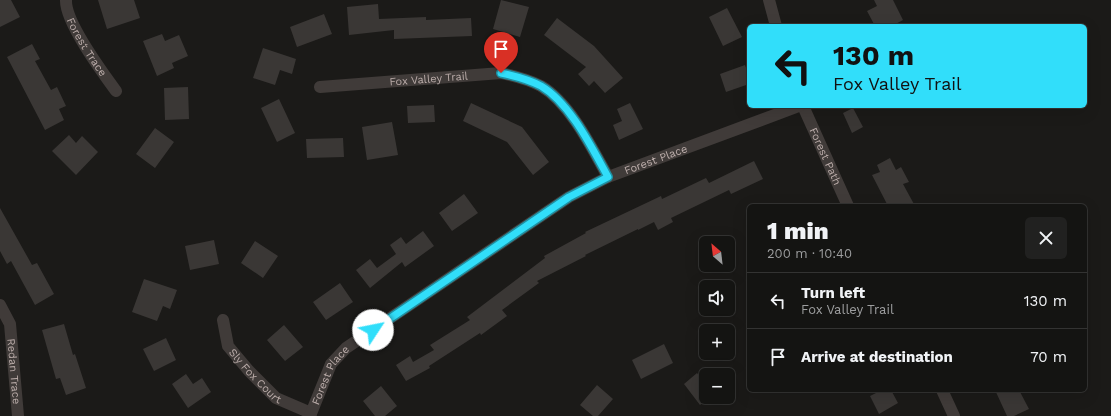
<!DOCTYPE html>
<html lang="en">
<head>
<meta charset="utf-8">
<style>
  :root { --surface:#141412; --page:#212120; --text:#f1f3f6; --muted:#9d9e9f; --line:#333332 }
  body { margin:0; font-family:"Work Sans",sans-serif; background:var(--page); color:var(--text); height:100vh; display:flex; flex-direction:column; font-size:15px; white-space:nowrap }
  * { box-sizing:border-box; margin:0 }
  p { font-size:13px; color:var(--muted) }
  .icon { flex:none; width:22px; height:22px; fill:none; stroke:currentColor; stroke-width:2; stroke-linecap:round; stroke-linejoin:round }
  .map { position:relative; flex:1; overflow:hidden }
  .details { position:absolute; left:747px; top:204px; width:340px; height:188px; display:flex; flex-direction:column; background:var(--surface); border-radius:6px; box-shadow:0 4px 16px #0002,0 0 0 1px var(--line) }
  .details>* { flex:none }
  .hud { position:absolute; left:747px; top:24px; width:340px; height:84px; border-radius:6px; box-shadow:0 4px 16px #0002,0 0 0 1px var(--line); background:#31defa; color:#111; overflow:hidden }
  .needle { width:26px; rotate:332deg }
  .fabs { position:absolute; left:699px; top:236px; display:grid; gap:8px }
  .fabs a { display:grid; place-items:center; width:36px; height:36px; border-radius:6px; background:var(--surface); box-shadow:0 4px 16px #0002,0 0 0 1px var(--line); font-size:20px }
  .pin { position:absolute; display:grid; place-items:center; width:34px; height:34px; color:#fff; margin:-41px -17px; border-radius:50% 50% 50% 0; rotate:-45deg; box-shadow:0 0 4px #0007 }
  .pin .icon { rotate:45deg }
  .me { position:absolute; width:44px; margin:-22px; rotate:56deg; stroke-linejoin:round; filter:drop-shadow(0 0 3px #0008) }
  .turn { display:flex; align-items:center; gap:14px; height:84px; padding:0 20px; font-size:18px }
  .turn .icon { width:52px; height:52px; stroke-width:2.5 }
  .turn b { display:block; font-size:28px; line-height:34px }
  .round { display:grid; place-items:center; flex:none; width:42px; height:42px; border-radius:6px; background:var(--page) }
  .overview { display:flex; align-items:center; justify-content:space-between; height:68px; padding:0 20px }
  h1 { font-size:24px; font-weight:800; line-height:30px }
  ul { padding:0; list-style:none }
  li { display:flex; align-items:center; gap:12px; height:56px; padding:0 20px; border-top:1px solid var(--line) }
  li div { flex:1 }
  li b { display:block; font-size:15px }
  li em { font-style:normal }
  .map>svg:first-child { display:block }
  .building { fill:#3a3735 }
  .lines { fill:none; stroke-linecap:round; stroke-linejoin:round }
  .minor { stroke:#403b39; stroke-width:12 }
  .route-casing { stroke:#2090a2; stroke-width:10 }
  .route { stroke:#31defa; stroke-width:7 }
  .labels { text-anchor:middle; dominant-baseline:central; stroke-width:4; stroke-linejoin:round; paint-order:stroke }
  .street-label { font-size:11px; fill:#bbadaa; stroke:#161513 }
</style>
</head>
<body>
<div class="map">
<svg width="1111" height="416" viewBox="0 0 1111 416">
  <rect width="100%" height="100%" fill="#1b1a18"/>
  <!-- building -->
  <path class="building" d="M0 0H11L20 17 0 27Z
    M98 0H134L140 18 107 29Z
    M501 0 529 7 520 37 493 29Z
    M874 0H893L903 20 892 26H875L867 11 877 6Z
    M378 4 379 19 426 17V20L471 18 472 36 394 39V30L349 35 347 7Z
    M727 8 742 37 723 46 709 17Z
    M324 14 332 34 297 47 290 27Z
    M557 18 594 46 623 78 605 93 594 81 589 86 578 74 586 67 544 35Z
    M162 34 165 41 179 35 188 56 172 63 174 68 157 76 143 41Z
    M32 44 40 59 35 61 51 90 57 87 66 106 59 109 64 120 45 130 7 57Z
    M263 48 296 59 292 74 280 70 275 85 253 78Z
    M745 65 749 76V84L726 92 720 74Z
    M188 87 189 119 165 120 164 88Z
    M279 99 295 133 277 142 261 108Z
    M471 103 522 127 549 162 533 175 507 142 463 121Z
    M630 103 643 129 619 140 613 125 622 121 617 109Z
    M434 105 435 122 408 123 407 106Z
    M853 108 863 127 852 133 843 113Z
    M392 122 398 155 367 160 362 127Z
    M155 128 174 142 155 168 136 154Z
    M69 135 76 143 82 136 98 152 76 175 52 151Z
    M343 138 344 157 307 158 306 139Z
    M890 158 896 170 901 167 909 182 903 184 915 206H888L872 175 880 172 877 165Z
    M754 161 763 179 731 194 729 190 671 218 673 222 658 230 654 222 638 230V229L585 255 586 256 537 281 539 283 502 310 507 316 481 335 480 333 429 366 430 368 406 381 396 365 410 356 413 362 434 350 430 345 470 320 467 317 545 258 544 256 586 233 585 232 661 196 662 199 706 178 709 183Z
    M464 194 478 213 452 231 439 213Z
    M0 208 32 265 37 263 54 294 35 305 11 261 7 264 0 251Z
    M423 231 434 246 405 267 402 262 370 288 356 270 370 259 377 268 396 254 390 245 401 237 406 244Z
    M214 240 219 264 190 270 185 246Z
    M255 241 278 256 263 278 241 263Z
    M144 279 177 290 170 309 163 306 157 321 132 312Z
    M340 283 353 302 326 320 313 302Z
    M64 324 73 355 75 354 86 388 66 395 60 378 56 379 42 330Z
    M284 325 303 347 285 361 267 340Z
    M166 338 176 360 154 371 143 349Z
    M664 344 673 363 641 379 632 360Z
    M697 373 706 384V399L700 405 684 384Z
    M186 374 193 384 202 378 211 392 188 408 172 384Z
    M597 385 613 399 598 416H593L580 405Z
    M381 386 397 406 385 416H375L363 401Z
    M882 390H891L898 403 879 414 870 396Z
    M995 390H1019L1029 409 1014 416H1007Z"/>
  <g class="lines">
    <!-- minor -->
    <g class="minor">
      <path id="s1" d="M66 0C65 22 102 72 116 91"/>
      <path d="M769 0 776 26"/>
      <path id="s2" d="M320 87 501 73C515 76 528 79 541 86 570 103 592 148 608 177"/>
      <path id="s3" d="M803 106 848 206"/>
      <path id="s4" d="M0 305 10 324 18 416"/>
      <path id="s5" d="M223 320 228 346 249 371 276 398 311 413"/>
      <path d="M942 390 954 416"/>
      <path id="s6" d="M310 416 331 364 346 348 569 197 608 177 799 106"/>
    </g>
  </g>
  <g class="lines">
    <!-- route casing -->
    <g class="route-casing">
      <path id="route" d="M373 330 569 197 608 177C592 148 570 103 541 86 528 79 515 76 501 73"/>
    </g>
    <!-- route -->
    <use href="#route" class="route"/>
  </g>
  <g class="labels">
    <!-- street labels -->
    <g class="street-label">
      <text stroke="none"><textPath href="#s1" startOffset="52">Forest Trace</textPath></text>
      <text stroke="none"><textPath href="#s2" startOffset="109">Fox Valley Trail</textPath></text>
      <text stroke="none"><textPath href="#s3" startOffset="55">Forest Path</textPath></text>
      <text stroke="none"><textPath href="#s6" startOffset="442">Forest Place</textPath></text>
      <text stroke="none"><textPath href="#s4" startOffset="69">Redan Trace</textPath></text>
      <text stroke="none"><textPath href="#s5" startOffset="67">Sly Fox Court</textPath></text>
      <text stroke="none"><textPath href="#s6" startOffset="46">Forest Place</textPath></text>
    </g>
  </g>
</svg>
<div class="fabs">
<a><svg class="needle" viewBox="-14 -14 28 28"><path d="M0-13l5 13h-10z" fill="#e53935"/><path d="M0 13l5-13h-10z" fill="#9d9e9f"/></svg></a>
<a><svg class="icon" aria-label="sound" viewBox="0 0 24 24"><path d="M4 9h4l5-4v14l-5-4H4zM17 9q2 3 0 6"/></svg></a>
<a>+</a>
<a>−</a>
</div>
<div class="pin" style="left:501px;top:73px;background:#d93025"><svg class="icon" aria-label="arrive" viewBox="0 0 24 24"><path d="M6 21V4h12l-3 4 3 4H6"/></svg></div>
<svg class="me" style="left:373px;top:330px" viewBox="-20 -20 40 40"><circle r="19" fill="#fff"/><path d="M0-13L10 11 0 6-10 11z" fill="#31defa"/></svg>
<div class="hud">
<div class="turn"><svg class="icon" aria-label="left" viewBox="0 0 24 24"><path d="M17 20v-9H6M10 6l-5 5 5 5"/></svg><div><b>130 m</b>Fox Valley Trail</div></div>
</div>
<section class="details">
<div class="overview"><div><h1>1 min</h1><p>200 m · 10:40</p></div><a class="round"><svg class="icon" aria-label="close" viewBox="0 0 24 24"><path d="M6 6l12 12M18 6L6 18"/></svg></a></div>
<ul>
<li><svg class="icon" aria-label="left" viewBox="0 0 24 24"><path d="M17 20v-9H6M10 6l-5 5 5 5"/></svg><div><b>Turn left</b><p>Fox Valley Trail</p></div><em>130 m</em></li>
<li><svg class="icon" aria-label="arrive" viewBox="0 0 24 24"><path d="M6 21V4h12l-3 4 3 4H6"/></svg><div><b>Arrive at destination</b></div><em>70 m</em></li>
</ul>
</section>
</div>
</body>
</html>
